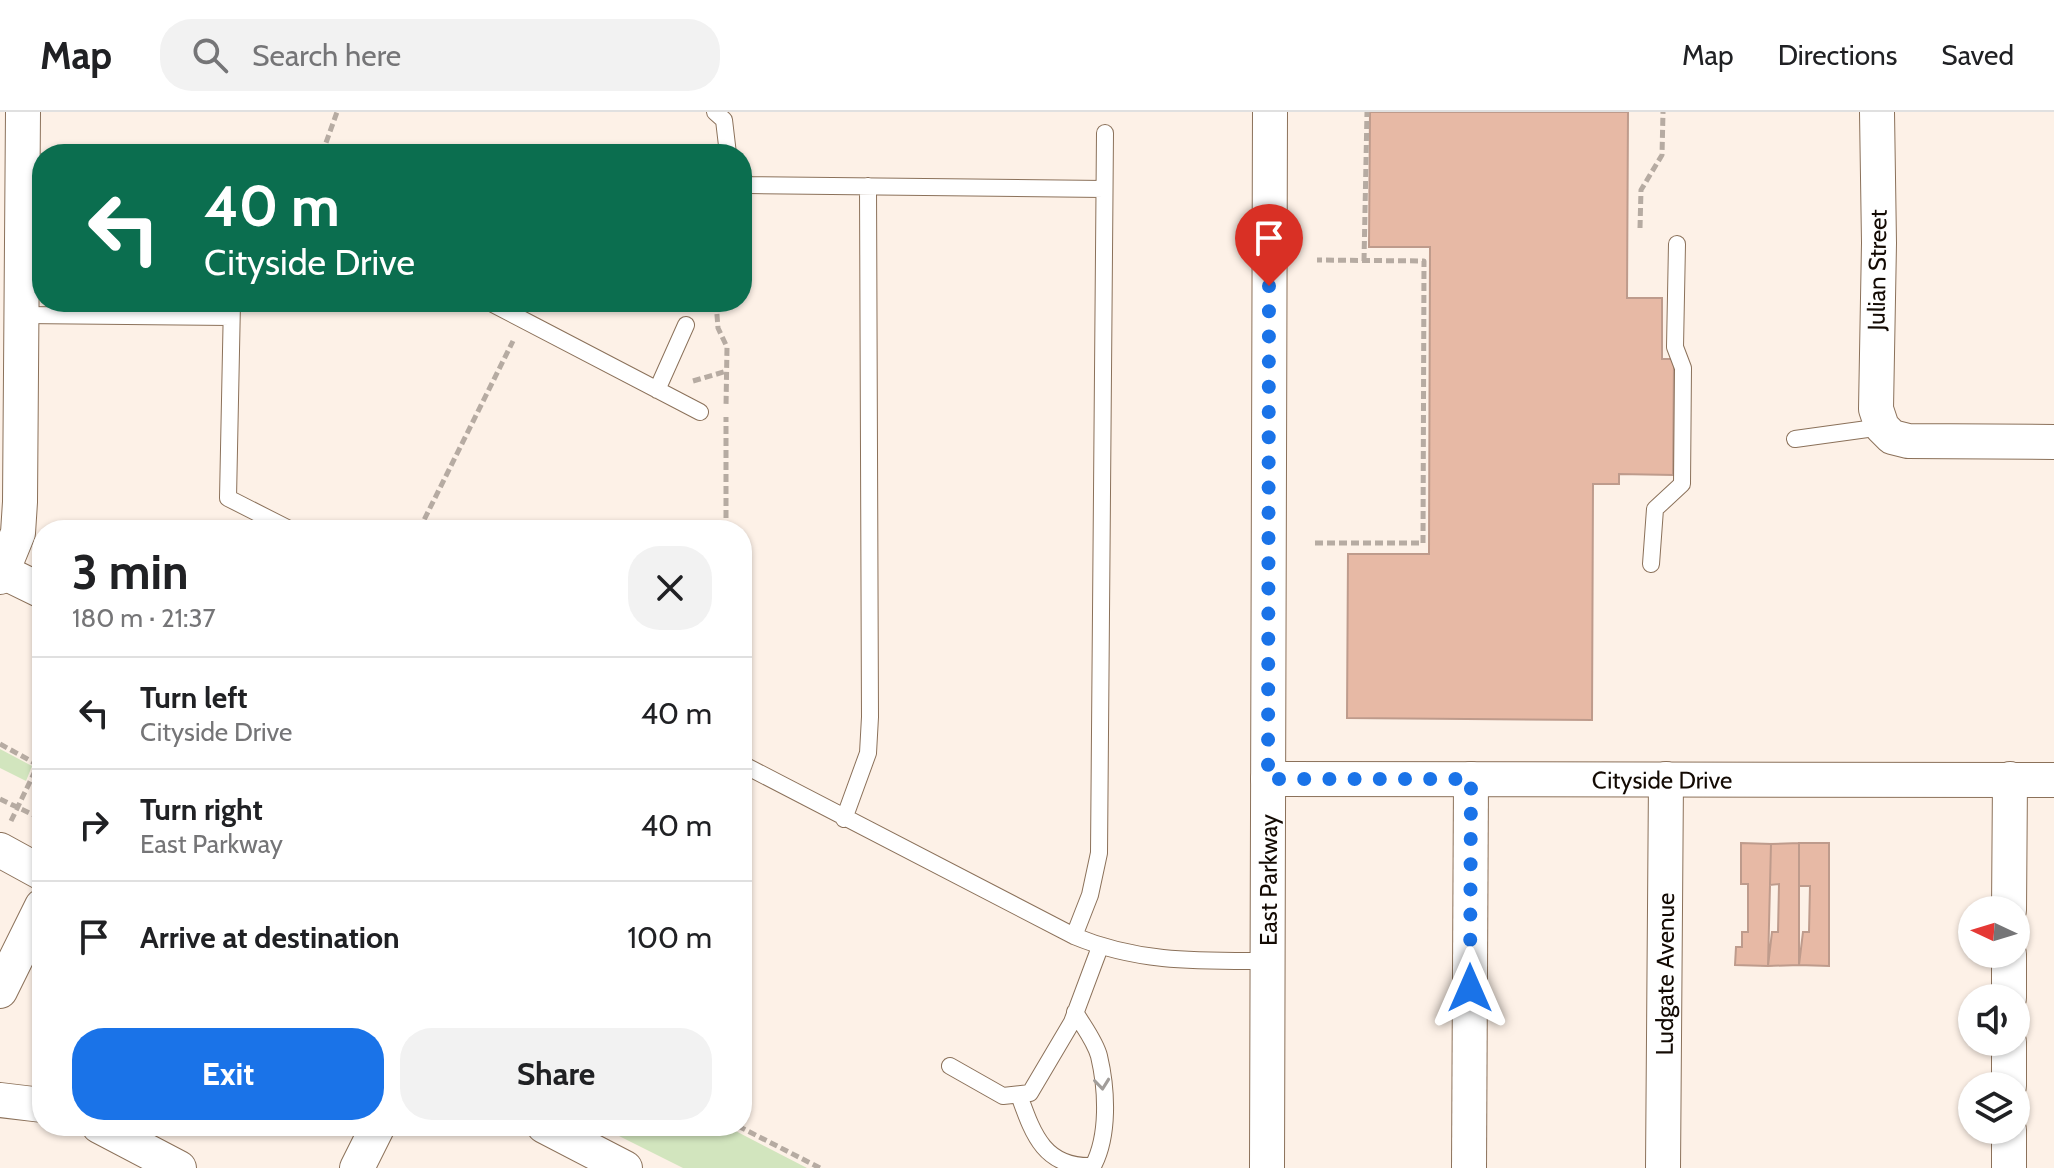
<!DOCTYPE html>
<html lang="en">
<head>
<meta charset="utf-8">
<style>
  :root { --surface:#fff; --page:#f2f2f2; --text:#202124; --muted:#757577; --line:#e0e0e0; --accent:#1a73e8 }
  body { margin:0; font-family:Cabin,sans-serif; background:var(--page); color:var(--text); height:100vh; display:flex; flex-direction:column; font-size:30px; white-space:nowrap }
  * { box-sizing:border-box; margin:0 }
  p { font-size:26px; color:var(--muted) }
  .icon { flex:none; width:44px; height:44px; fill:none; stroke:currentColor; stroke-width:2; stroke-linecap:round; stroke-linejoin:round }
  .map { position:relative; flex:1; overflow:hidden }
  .sheet { position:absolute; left:32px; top:408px; width:720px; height:616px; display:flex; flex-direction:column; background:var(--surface); border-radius:32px; box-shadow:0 2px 6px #0004 }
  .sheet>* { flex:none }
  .banner { position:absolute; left:32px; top:32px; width:720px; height:168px; border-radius:32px; box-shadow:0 2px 6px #0004; background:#0b6e4f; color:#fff; overflow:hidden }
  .needle { width:52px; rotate:274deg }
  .buttons { position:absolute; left:1958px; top:784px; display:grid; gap:16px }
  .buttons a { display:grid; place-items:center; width:72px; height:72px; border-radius:50%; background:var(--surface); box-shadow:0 2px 6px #0004; font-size:40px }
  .pin { position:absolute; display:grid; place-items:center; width:68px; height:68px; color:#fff; margin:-82px -34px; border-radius:50% 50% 50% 0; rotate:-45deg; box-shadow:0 0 8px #0007 }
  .pin .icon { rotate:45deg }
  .me { position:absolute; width:88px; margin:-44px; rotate:0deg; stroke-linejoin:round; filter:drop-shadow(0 0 6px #0008) }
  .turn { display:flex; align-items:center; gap:28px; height:168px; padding:0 40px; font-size:36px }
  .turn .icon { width:104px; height:104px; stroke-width:2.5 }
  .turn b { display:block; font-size:56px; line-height:68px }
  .round { display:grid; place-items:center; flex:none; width:84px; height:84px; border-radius:32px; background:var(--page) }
  .overview { display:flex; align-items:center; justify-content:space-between; height:136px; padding:0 40px }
  h1 { font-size:48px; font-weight:800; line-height:60px }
  .primary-button { display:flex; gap:16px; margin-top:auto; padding:16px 40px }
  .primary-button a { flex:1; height:92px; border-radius:32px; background:var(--accent); color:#fff; font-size:32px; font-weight:800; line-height:92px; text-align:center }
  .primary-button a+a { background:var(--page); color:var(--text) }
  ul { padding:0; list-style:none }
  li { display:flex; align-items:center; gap:24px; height:112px; padding:0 40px; border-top:2px solid var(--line) }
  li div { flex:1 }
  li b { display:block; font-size:30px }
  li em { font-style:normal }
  header { display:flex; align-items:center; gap:48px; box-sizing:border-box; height:112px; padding:0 40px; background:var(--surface); border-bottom:2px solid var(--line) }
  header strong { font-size:38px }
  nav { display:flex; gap:44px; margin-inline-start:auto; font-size:28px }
  .search { width:560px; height:72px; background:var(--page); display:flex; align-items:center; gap:20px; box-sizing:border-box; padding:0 28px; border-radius:32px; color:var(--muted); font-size:30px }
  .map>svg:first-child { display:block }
  .green { fill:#d2e5be }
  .building { fill:#e7b9a5; stroke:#be9b8c; stroke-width:2 }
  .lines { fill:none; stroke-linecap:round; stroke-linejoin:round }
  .service-casing { stroke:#8b715a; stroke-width:18 }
  .minor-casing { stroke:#8b715a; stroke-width:36 }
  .path { stroke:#b6aba2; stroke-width:5; stroke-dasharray:8 4; stroke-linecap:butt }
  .service { stroke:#fff; stroke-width:16 }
  .minor { stroke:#fff; stroke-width:34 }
  .oneway { stroke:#a19d9a }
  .route { stroke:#1a73e8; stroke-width:14; stroke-dasharray:0 25.2 }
  .labels { text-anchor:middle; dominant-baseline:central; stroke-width:8; stroke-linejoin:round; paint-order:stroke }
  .street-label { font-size:24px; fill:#130a03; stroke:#fff }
</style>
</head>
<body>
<header>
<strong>Map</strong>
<div class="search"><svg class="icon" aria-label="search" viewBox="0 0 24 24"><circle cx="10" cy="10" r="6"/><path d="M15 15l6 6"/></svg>Search here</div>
<nav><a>Map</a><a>Directions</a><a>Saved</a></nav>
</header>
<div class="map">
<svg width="2054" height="1056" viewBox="0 0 2054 1056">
  <rect width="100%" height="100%" fill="#fdf1e7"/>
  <!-- green -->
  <path class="green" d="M0 637 32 654 26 669 0 656Z
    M599 1014H726L807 1056H683Z"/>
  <!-- building -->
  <path class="building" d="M1370 0H1628L1627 186H1662V247H1674L1673 363 1619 362V372H1593L1592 608 1347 606 1348 442H1429L1430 135H1369Z
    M1741 731 1771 732 1768 854 1735 853 1736 835H1742V820H1748V772H1741Z
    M1799 731V853L1768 854 1772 820H1778L1779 772 1770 773 1771 732Z
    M1799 731H1829V854L1799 853 1803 820H1809L1810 774H1799Z"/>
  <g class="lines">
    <!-- service casing -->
    <g class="service-casing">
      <path id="service" d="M715 0 724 8 728 42
        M742 67 749 73 1104 77
        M232 190 228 386 291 418
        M489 190 700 300
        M22 203 231 205
        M657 278 686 213
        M1795 327 1882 315
        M1651 452 1655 397 1682 372 1683 256 1675 235 1677 132
        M742 652 1074 824C1139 851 1198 849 1267 849
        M844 707 868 641 870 605 868 74
        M1074 824 1090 783 1099 741 1105 21
        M950 954 1003 984 1030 981 1072 910 1100 835
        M1019 983C1033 1022 1044 1056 1093 1054 1109 1024 1107 978 1099 944 1095 929 1083 914 1075 900"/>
    </g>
    <!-- minor casing -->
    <g class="minor-casing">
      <g id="minor">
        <path d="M1877 0 1879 131 1876 297 1882 315 1892 325 1908 329 2054 330"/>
        <path d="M3 460 42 479"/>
        <path d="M0 465 18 421 20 390 23 0"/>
        <path id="s1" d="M1268 667 2054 668"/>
        <path d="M0 738 42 761"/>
        <path d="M2009 798 2010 667"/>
        <path d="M0 879 42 794"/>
        <path d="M2009 886V842"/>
        <path d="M2009 974V930"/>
        <path d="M0 988 42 993"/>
        <path d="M99 1014 179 1056"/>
        <path d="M544 1014 625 1056"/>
        <path d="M357 1056 378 1014"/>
        <path id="s2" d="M1267 1056 1270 0"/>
        <path d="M1469 1056 1471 667"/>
        <path id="s3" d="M1663 1056 1666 667"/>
        <path d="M2009 1056V1018"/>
      </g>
    </g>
    <!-- path -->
    <path class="path" d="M322 42 337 0
      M1640 116 1641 78 1662 43 1663 0
      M1364 149 1367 0
      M716 190 718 216 727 235 726 295
      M693 269 727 259
      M419 418 513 229
      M726 418V305
      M1315 431H1423L1424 149 1317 148
      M0 632 42 655
      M0 687 42 707
      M11 709 38 653
      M738 1014 820 1056"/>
    <!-- service -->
    <use href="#service" class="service"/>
    <!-- minor -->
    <use href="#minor" class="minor"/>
  </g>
  <!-- one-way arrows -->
  <defs><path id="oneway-chevron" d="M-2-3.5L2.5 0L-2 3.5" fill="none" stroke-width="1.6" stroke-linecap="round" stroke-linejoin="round" transform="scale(2)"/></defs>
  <use class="oneway" href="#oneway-chevron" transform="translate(1102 972) rotate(84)"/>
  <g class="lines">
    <!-- route -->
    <path class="route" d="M1269 174 1268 667H1471L1470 876"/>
  </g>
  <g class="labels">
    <!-- street labels -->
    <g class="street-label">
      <text transform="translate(1877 158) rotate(-89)">Julian Street</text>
      <text stroke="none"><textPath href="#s1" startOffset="394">Cityside Drive</textPath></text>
      <text stroke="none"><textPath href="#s2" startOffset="288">East Parkway</textPath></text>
      <text stroke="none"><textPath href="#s3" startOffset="194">Ludgate Avenue</textPath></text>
    </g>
  </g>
</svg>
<div class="buttons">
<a><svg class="needle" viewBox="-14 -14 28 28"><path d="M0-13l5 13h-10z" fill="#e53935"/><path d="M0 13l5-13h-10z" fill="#757577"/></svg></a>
<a><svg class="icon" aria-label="sound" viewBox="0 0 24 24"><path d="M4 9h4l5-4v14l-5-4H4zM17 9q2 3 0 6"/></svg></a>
<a><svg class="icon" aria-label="layers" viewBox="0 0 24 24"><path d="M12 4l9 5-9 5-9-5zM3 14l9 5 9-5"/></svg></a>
</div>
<div class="pin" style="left:1269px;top:174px;background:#d93025"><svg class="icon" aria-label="arrive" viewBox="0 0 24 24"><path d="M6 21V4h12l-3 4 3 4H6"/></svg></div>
<svg class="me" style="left:1470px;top:876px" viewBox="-20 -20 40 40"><path d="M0-17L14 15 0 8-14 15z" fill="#1a73e8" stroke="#fff" stroke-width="4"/></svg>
<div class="banner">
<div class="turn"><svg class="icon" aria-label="left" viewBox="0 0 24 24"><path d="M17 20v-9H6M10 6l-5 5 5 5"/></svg><div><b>40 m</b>Cityside Drive</div></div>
</div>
<section class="sheet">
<div class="overview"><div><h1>3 min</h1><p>180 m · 21:37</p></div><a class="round"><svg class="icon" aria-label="close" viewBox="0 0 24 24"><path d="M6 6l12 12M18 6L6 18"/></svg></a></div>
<ul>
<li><svg class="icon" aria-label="left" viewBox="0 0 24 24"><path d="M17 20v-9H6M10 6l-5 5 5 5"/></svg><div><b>Turn left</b><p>Cityside Drive</p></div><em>40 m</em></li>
<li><svg class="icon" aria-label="right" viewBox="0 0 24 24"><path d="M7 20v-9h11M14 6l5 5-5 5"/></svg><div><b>Turn right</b><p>East Parkway</p></div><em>40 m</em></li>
<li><svg class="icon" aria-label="arrive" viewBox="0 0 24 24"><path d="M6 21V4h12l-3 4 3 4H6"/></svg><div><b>Arrive at destination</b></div><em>100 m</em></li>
</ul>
<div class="primary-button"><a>Exit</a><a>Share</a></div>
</section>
</div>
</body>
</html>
